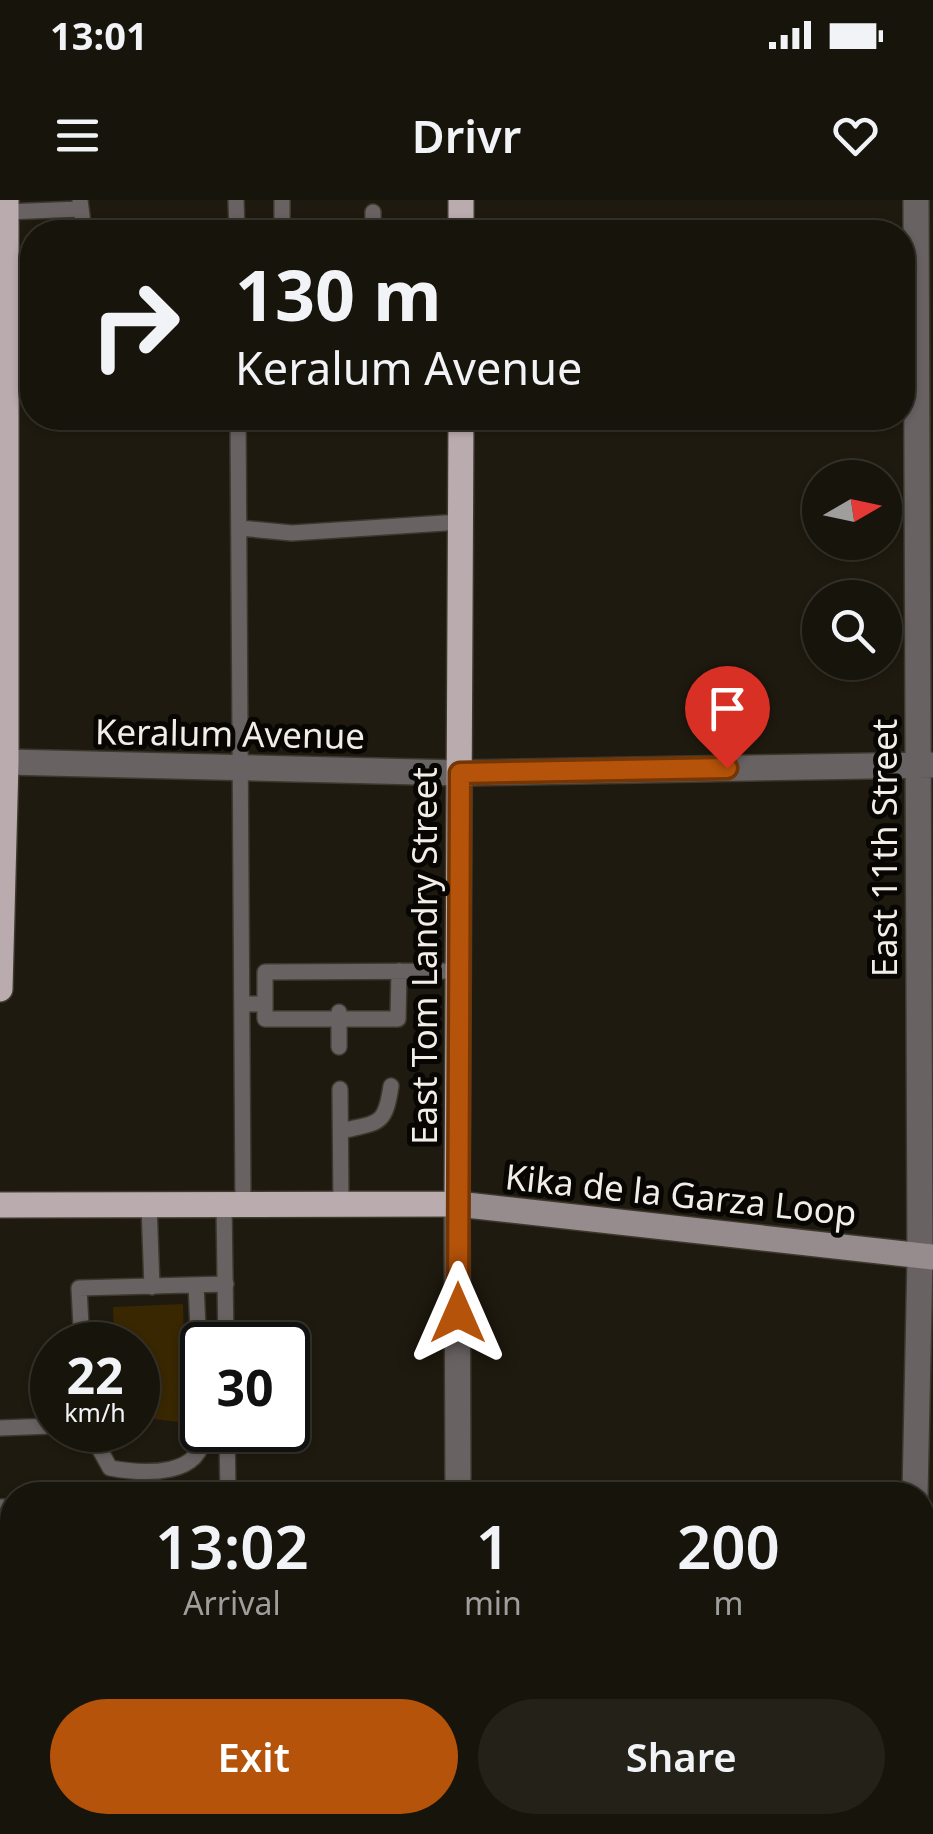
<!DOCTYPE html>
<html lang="en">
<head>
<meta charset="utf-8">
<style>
  :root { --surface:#17140b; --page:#242119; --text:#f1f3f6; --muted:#9e9e9d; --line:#36332c; --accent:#b45309 }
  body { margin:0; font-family:"Noto Sans",sans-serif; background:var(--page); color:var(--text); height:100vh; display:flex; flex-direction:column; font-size:38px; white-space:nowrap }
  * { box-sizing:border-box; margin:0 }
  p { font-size:32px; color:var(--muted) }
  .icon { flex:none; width:55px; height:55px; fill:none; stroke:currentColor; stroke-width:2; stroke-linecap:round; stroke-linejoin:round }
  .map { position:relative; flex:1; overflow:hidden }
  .drawer { position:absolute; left:0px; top:1282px; width:935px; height:352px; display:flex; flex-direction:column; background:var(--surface); border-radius:40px 40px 0 0; box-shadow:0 2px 8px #0004,0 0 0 2px var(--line) }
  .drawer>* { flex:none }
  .hud { position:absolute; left:20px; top:20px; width:895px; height:210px; border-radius:40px; box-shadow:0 2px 8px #0004,0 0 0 2px var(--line); background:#17140b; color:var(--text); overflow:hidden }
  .needle { width:65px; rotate:81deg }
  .fabs { position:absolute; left:802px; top:260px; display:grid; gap:20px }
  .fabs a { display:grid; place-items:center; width:100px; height:100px; border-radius:50%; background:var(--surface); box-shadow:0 2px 8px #0004,0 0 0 2px var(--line); font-size:50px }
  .speed { position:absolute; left:30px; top:1122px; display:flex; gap:20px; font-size:50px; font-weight:700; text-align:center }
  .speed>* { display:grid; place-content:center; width:130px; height:130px; border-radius:50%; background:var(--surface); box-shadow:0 2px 8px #0004,0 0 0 2px var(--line); line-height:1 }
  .speed small { font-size:25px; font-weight:400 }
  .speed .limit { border:5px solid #111; border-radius:15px; background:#fff; color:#111 }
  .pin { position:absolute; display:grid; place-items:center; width:85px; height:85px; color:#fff; margin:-102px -42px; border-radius:50% 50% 50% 0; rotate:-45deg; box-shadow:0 0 10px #0007 }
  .pin .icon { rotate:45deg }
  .me { position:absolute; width:110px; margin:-55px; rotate:0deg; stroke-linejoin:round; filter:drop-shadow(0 0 8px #0008) }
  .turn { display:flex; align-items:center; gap:35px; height:210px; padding:0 50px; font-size:45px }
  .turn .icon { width:130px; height:130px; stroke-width:2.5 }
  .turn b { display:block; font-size:70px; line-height:85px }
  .eta { display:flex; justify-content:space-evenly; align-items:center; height:170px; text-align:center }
  .eta b { font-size:60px; font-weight:600; line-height:70px }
  .button { display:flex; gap:20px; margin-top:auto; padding:20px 50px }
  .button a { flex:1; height:115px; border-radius:60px; background:var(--accent); color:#fff; font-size:40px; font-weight:600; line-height:115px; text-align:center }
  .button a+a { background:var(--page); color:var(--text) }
  .status { display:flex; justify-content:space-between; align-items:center; height:70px; padding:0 50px; background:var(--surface); direction:ltr }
  .status svg { height:28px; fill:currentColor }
  header { display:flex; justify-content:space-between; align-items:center; height:130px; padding:0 50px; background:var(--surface); font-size:45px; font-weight:600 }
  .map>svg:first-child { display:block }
  .building { fill:#382700 }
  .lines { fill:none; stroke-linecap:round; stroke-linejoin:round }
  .lane-casing { stroke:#3d382d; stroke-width:18 }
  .street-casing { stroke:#3d382d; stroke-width:28 }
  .secondary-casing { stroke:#3d382d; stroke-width:28 }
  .primary-casing { stroke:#3d382d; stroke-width:28 }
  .lane { stroke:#696263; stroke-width:15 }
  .street { stroke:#696263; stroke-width:25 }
  .secondary { stroke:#968b8d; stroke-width:25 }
  .primary { stroke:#baabae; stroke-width:25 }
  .route-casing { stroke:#753606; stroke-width:25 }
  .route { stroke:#b45309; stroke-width:18 }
  .labels { text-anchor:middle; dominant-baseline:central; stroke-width:10; stroke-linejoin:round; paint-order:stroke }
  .street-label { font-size:35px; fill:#f2eee7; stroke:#070603 }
</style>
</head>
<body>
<div class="status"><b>13:01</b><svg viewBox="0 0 49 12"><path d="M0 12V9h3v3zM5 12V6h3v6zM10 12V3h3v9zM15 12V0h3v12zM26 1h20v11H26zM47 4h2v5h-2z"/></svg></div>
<header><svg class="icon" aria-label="menu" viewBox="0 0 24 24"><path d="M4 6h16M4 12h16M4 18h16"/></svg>Drivr<svg class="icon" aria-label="heart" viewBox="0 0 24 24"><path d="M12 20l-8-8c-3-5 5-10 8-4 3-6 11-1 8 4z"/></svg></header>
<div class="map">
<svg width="933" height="1634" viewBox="0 0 933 1634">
  <rect width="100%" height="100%" fill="#1f1a0f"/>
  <!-- building -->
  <path class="building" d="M183 1104 186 1223 138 1217V1145H114L113 1107Z"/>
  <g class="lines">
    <!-- lane casing -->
    <g class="lane-casing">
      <path id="lane" d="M80 0 84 32
        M236 0 237 32
        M282 0V32
        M5 12 80 9
        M373 32V12
        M238 218 243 1004
        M240 328 292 333 460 322
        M243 804H265V772L458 771
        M265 804V819H398L399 771
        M339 847V812
        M340 889 341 1005
        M341 931C378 922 385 927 391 886
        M149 1005 152 1087
        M224 1005 226 1145
        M196 1085 202 1215
        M82 1145 79 1088 226 1084
        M0 1228 52 1226
        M89 1230 110 1268C143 1274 206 1278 203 1230
        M227 1230 228 1295
        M0 1307H12
        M123 1622V1634
        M220 1622V1634"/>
    </g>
    <!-- street casing -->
    <g class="street-casing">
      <path id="street" d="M0 94H32
        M6 562 460 573 931 565
        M457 1004 458 1295
        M915 1295 920 1057 916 0
        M922 1528H933
        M463 1622V1634
        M913 1622V1634"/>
    </g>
    <!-- secondary casing -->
    <g class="secondary-casing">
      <path id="secondary" d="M457 1004 933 1057"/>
    </g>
    <!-- primary casing -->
    <g class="primary-casing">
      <path id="primary" d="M461 0V32
        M0 789 6 562V0
        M0 1005 457 1004 461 218
        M0 1403 12 1634"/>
    </g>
    <!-- lane -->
    <use href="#lane" class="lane"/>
    <!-- street -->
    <use href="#street" class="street"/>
    <!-- secondary -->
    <use href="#secondary" class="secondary"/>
    <!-- primary -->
    <use href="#primary" class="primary"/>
  </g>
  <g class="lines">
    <!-- route casing -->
    <g class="route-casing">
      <path id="route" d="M458 1113 460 573 727 568"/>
    </g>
    <!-- route -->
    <use href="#route" class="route"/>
  </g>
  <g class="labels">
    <!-- street labels -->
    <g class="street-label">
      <text transform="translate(230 533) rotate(1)">Keralum Avenue</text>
      <text transform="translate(883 648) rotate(-90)">East 11th Street</text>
      <text transform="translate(423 756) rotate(-90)">East Tom Landry Street</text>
      <text transform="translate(681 994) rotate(6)">Kika de la Garza Loop</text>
    </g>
  </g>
</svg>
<div class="fabs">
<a><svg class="needle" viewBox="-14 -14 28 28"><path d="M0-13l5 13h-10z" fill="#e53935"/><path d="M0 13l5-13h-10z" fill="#9e9e9d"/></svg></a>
<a><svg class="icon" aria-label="search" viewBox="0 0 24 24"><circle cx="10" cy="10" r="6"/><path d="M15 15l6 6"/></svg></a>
</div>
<div class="speed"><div>22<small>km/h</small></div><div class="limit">30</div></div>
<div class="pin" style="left:727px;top:568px;background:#d93025"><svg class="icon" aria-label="arrive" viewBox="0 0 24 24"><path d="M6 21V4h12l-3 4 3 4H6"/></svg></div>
<svg class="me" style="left:458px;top:1113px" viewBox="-20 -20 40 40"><path d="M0-17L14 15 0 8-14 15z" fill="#b45309" stroke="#fff" stroke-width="4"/></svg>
<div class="hud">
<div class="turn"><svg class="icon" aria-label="right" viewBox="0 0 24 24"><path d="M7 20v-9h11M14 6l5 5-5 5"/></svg><div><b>130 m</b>Keralum Avenue</div></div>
</div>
<section class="drawer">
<div class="eta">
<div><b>13:02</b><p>Arrival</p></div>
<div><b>1</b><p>min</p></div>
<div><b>200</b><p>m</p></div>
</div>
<div class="button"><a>Exit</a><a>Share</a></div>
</section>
</div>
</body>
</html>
